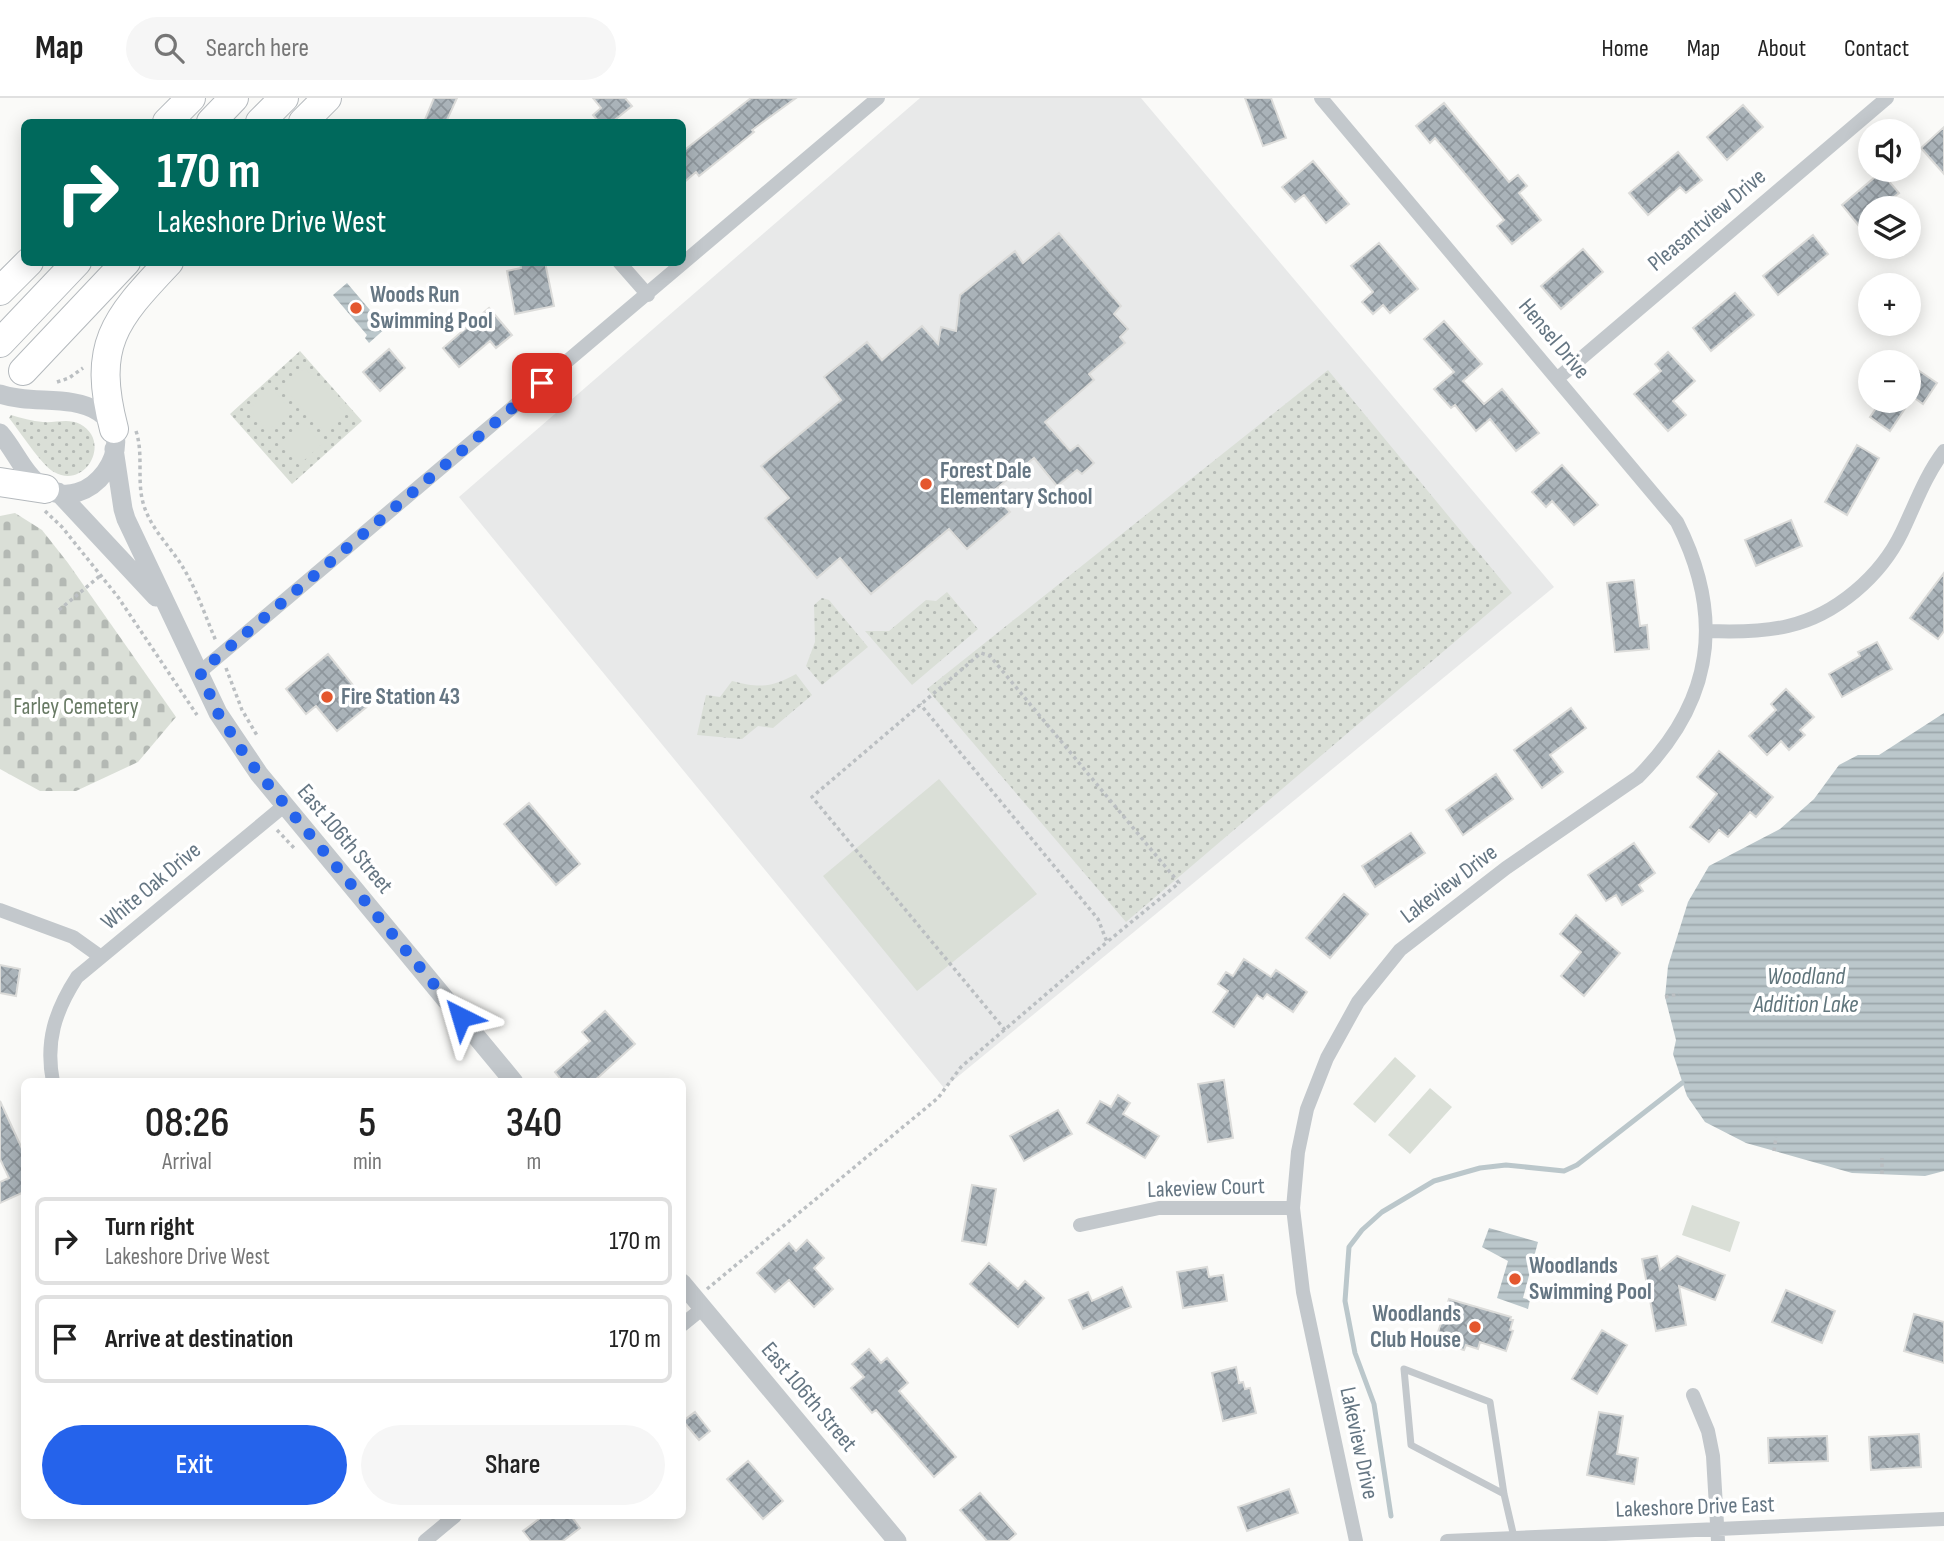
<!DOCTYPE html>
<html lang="en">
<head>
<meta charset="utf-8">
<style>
  :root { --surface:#fff; --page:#f6f6f6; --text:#222; --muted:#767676; --line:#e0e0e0; --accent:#2563eb }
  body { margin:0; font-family:"Sofia Sans Condensed",sans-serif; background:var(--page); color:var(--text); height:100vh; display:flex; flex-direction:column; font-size:26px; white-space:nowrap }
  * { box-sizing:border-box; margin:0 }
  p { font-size:23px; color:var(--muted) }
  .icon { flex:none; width:38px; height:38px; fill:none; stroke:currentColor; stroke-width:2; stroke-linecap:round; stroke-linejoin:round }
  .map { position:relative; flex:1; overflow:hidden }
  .panel { position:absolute; left:21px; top:980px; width:665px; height:441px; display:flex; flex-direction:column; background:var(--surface); border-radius:10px; box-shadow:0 4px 18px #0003 }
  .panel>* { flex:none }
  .hud { position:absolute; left:21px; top:21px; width:665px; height:147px; border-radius:10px; box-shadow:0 4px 18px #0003; background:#00695c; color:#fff; overflow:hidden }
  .controls { position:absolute; left:1858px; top:21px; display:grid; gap:14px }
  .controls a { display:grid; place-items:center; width:63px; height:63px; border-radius:50%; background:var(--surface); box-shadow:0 4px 18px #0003; font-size:35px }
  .pin { position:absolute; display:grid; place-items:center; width:60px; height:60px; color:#fff; margin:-30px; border-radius:14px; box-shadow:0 4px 10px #0006 }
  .me { position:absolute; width:77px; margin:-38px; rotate:320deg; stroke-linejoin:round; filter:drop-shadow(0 0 5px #0008) }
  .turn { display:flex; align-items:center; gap:24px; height:147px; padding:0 21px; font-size:32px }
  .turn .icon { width:91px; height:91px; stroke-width:2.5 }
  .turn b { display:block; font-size:49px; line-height:60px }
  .eta { display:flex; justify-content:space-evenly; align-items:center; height:119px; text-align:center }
  .eta b { font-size:42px; font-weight:600; line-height:49px }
  .action { display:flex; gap:14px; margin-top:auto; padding:14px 21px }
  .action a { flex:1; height:80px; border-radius:42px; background:var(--accent); color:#fff; font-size:28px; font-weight:600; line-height:80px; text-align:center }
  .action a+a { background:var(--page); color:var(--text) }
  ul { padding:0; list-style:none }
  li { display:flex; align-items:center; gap:21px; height:88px; margin:0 14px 10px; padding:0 7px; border:4px solid var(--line); border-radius:10px }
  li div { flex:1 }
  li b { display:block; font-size:26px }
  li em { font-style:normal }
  header { display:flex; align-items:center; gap:42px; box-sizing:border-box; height:98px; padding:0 35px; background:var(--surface); border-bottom:2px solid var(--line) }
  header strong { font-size:33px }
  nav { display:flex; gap:38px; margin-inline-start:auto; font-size:24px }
  .search { width:490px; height:63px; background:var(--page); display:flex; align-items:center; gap:18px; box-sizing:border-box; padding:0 24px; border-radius:38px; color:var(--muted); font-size:26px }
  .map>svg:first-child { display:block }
  .built { fill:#e8e9e9 }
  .green { fill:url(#green-dots) }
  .cemetery { fill:url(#cemetery-stones) }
  .pitch { fill:#dadfd7 }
  .water { fill:url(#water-rules) }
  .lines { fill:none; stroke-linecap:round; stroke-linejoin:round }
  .stream { stroke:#bbc7cb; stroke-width:5 }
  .building { fill:url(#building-cross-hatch); stroke:#dcdcda; stroke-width:2 }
  .motorway-casing { stroke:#b4b9bd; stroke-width:30 }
  .path { stroke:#bbbfc2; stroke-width:3.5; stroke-dasharray:3.5 3.5; stroke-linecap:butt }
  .service { stroke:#c3c8cc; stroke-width:7 }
  .minor { stroke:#c3c8cc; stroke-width:14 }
  .tertiary { stroke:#c3c8cc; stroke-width:19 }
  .motorway { stroke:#fff; stroke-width:28 }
  .route { stroke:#2563eb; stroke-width:12; stroke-dasharray:0 21.6 }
  .poi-dot { fill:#e4572e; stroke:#fff; stroke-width:2.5 }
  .labels { text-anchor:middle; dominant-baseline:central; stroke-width:7; stroke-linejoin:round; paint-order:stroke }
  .street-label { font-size:23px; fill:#657683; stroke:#fff }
  .poi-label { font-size:23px; font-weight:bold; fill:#657683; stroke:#fff; text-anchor:start }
  .park-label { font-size:23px; fill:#687a64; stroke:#fff }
  .water-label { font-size:24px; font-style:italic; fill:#60757c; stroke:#fff }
</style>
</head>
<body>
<header>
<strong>Map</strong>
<div class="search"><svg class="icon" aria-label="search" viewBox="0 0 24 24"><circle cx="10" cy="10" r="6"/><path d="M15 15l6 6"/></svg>Search here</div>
<nav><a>Home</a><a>Map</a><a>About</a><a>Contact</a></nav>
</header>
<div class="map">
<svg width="1944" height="1443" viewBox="0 0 1944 1443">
  <defs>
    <pattern id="green-dots" width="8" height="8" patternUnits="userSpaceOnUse" patternTransform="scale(1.75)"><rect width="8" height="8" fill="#dadfd7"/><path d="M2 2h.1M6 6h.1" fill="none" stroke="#b4b9b4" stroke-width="1.8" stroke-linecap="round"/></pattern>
    <pattern id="cemetery-stones" width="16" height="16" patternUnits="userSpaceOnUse" patternTransform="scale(1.75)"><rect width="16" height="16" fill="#dadfd7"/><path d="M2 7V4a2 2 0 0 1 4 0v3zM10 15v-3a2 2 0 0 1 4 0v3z" fill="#b4b9b4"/></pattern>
    <pattern id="water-rules" width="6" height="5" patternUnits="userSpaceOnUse" patternTransform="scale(1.75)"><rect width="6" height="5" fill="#bbc7cb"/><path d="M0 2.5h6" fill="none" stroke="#9ca6aa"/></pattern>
    <pattern id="building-cross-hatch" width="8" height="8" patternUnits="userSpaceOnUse" patternTransform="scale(1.75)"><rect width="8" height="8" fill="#aab3b9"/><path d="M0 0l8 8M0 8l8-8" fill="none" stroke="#8e969c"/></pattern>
  </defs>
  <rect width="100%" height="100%" fill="#fafaf8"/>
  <!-- built -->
  <path class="built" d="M920 0H1141L1554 489 944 990 459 399Z"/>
  <!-- green -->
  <path class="green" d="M300 253 362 323 292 386 230 316Z
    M1328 272 1512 495 1126 824 927 591Z
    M11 317C21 320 32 323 43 324 56 325 68 320 80 326 112 343 86 392 54 374 42 368 19 332 9 320Z
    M947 494 978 531 912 587 865 533H889L926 502 936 503Z
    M822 500 829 502 868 549 822 587 806 568 815 544 814 507Z
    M796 576 812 597 773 630 758 628 742 641 697 637 706 597 720 599 732 583C760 590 770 590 796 576Z"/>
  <!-- cemetery -->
  <path class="cemetery" d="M15 415 42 432 68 465 176 619 138 664 76 693H40L0 671V418Z"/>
  <!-- pitch -->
  <path class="pitch" d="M305 270 346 316 325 335 283 289Z
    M272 291 291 312 268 333 249 311Z
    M303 325 322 346 299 367 279 345Z
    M939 681 1037 796 917 893 823 778Z
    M1395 959 1416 978 1375 1025 1353 1006Z
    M1430 990 1452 1009 1410 1056 1388 1037Z
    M1692 1107 1740 1124 1730 1154 1682 1137Z"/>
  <!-- water -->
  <path class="water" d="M347 185 381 225 384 223 388 228 369 245 365 240 367 237 333 197Z
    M1944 615V1073L1925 1078 1852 1075 1746 1045 1705 1024 1687 998 1673 956 1676 942 1665 899 1668 868 1688 804 1709 768 1780 731 1814 701 1839 667 1858 657H1879Z
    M1489 1130 1538 1144 1523 1200 1530 1202 1528 1211 1497 1200 1508 1163 1482 1149Z"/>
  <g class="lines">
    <!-- stream -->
    <path class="stream" d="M1391 1418 1374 1306 1355 1255 1345 1203 1349 1149 1362 1132 1382 1114 1434 1083 1480 1070 1506 1067 1564 1073 1577 1067 1682 985"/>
  </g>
  <!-- building -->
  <path class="building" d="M434 0H457L446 24H424Z
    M593 0H625L632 8 612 24H599L593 17 601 10Z
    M751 0H796L752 32 754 34 699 78 696 74 682 86V54Z
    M1245 0H1271L1286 40 1263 48Z
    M1444 5 1509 84 1518 77 1527 88 1519 95 1541 122 1512 146 1497 128 1504 122 1435 40 1430 45 1416 28Z
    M1743 7 1763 29 1727 62 1707 39Z
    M1944 29V76L1921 50Z
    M1678 54 1702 82 1686 95 1680 89 1648 117 1629 95Z
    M1313 63 1349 106 1326 125 1304 97 1295 104 1282 89Z
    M1881 74 1899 95 1880 110H1871V118L1859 128 1842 107Z
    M1059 135 1121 208 1114 216 1128 231 1120 239 1125 245 1089 276 1094 282 1045 324 1070 353 1078 347 1094 365 1082 376 1077 372 1057 388 1034 360 992 394 1010 414 967 451 949 431 871 496 840 460 817 480 765 420 789 400 761 368 841 302 824 279 867 244 882 262 922 228 938 246 941 229 956 233 960 197 1015 153 1023 165Z
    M1813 137 1828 156 1778 197 1763 178Z
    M1379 145 1418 191 1390 215 1383 207 1373 216 1362 204 1373 194 1351 168Z
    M1583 151 1603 174 1561 211 1541 188Z
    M520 164H545L554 208 515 216 507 173 521 170Z
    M1735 195 1754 217 1711 253 1693 230Z
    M489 210 512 237 496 250 490 243 459 269 443 250Z
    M1444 223 1482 266 1463 283 1484 306 1502 291 1539 335 1516 353 1490 321 1476 333 1455 307 1451 310 1434 291 1454 274 1424 241Z
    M389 251 405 270 380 293 363 274Z
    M1668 254 1695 283 1673 303 1686 317 1668 333 1634 296 1661 273 1655 266Z
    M1909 266 1937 285 1923 306 1909 296Z
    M1881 303H1910L1890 333 1870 319Z
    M1857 347 1879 360 1847 417 1825 404Z
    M1562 367 1598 407 1574 427 1552 403 1546 409 1532 394Z
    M1791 422 1802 448 1756 468 1745 442Z
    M1944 475V533L1938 541 1910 520Z
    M1634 482 1640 528 1647 527 1649 551 1615 554 1607 485Z
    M1877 544 1892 571 1842 599 1829 576 1860 558 1858 554Z
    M328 556 369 607 337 633 316 608 306 616 286 591Z
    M1786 591 1814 619 1800 632 1805 637 1789 652 1781 643 1767 657 1749 638 1776 612 1771 606Z
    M1571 610 1586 630 1550 657 1563 674 1542 690 1514 652Z
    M1719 653 1773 699 1756 719 1750 714 1728 739 1719 732 1709 744 1690 729 1717 696 1697 679Z
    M1496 676 1513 701 1463 737 1446 712Z
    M529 705 580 766 556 787 504 726Z
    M1411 735 1425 755 1375 789 1362 768Z
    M1634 745 1655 775 1639 787 1643 793 1622 807 1616 797 1606 803 1588 777Z
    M1344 796 1368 816 1330 860 1306 840Z
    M1576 817 1620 855 1584 898 1561 878 1581 854 1560 836Z
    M1244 861 1271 879 1276 872 1307 894 1293 914 1267 896 1263 901 1257 897 1234 929 1213 914 1228 893 1218 886 1226 874 1233 878Z
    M0 867 20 871 16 898 0 895Z
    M605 913 635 946 593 984H563L555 974 590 943 582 934Z
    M1224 982 1233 1040 1208 1044 1198 986Z
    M1118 997 1130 1005 1123 1016 1159 1038 1145 1060 1087 1025 1100 1003 1111 1009Z
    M0 1003 24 1055V1094L0 1105V1084L9 1080 0 1061Z
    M1058 1012 1072 1036 1024 1063 1010 1038Z
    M972 1087 996 1091 986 1147 962 1143Z
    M807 1142 824 1160 814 1170 833 1191 814 1209 789 1182 775 1194 757 1175 789 1145 796 1153Z
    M1657 1158 1660 1172 1677 1158 1725 1177 1715 1202 1679 1188 1686 1227 1656 1233 1642 1161Z
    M989 1165 1018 1191 1025 1183 1044 1200 1018 1229 970 1186Z
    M1207 1169 1209 1179 1223 1177 1227 1203 1183 1210 1177 1174Z
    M1122 1189 1131 1209 1083 1231 1069 1202 1088 1194 1092 1203Z
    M1786 1192 1835 1213 1822 1245 1772 1224Z
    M1449 1201 1511 1219 1510 1222H1513L1510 1232 1513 1233 1506 1253 1480 1244 1478 1251 1466 1247 1464 1252 1435 1243Z
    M1914 1216 1944 1224V1265L1904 1253Z
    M1602 1232 1627 1247 1597 1296 1572 1281Z
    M869 1251 881 1265 887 1260 908 1285 899 1293 956 1359 934 1379 876 1312 872 1315 851 1290 864 1279 852 1266Z
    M1236 1269 1239 1285 1243 1284 1245 1291 1250 1290 1256 1315 1223 1323 1212 1275Z
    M695 1314 710 1333 699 1342 683 1323Z
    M1599 1314 1623 1318 1617 1356 1638 1360 1634 1386 1587 1377Z
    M1919 1336 1921 1369 1871 1372 1869 1339Z
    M1827 1338 1828 1363 1769 1365 1768 1340Z
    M748 1363 783 1403 763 1421 727 1381Z
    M1289 1391 1298 1415 1247 1433 1238 1409Z
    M980 1395 1016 1436 1008 1443H987L960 1412Z
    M543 1418H571L580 1430 563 1443H531L523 1433Z"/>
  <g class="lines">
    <!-- motorway casing -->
    <g class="motorway-casing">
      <path id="motorway" d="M167 24 191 0
        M211 24 234 0
        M260 24 284 0
        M303 24 327 0
        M0 193 29 164
        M0 245 77 164
        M23 273 126 164
        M114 331C92 247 114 222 169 164
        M0 384 45 391"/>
    </g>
    <!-- path -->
    <path class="path" d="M57 284 69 280 83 270
      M136 333C144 357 136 384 144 408 152 433 173 451 185 473 198 495 206 520 216 543
      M45 413 62 429 118 499 197 617
      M59 512 101 477
      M226 570 242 612 258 639
      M277 732 296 752
      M1665 899 1679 896
      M1005 932 812 699 981 555 990 558 1179 785 1107 844
      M1774 1053 1776 1039
      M1882 1076V1060
      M707 1191 938 1000 961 969 1107 844 1098 821 920 606"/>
    <!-- service -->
    <path class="service" d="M1504 1396 1411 1347 1404 1271 1490 1304 1504 1396 1514 1439"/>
    <!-- minor -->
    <path class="minor" d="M1321 0 1677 424C1725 519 1714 603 1638 679L1506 770 1400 852 1358 904 1327 960 1307 1011 1298 1054 1293 1110 1303 1194 1356 1443
      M619 164 648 197
      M1558 280 1887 0
      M1708 533C1734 534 1763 534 1788 528 1836 517 1881 478 1902 434 1915 407 1925 378 1944 353
      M200 574 878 0
      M0 812 73 839 101 859
      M53 984C45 944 55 913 77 879L285 707
      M1080 1127 1159 1110H1293
      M682 1227 703 1210
      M1693 1297 1708 1333 1713 1358 1718 1443
      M425 1443 455 1418
      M1447 1443 1944 1421"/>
    <!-- tertiary -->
    <path class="tertiary" d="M0 296C31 307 71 296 99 314 144 343 89 420 43 389 24 377 15 352 0 335
      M114 351 123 411 126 421 218 615 259 676 514 984
      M58 394 156 499
      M682 1185 897 1443"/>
    <!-- motorway -->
    <use href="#motorway" class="motorway"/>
  </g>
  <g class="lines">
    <!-- route -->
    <path class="route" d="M461 919 248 662 218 615 200 574 542 285"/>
  </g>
  <!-- markers -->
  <g class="poi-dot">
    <circle cx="356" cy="210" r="7"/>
    <circle cx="926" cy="386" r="7"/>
    <circle cx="327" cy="599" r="7"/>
    <circle cx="1515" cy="1181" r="7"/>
    <circle cx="1475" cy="1229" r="7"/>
  </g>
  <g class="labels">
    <!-- street labels -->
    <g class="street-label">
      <text transform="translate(1707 122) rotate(-40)">Pleasantview Drive</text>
      <text transform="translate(1554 241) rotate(50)">Hensel Drive</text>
      <text transform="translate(345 741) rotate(50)">East 106th Street</text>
      <text transform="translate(1449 786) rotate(-37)">Lakeview Drive</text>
      <text transform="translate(151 788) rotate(-40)">White Oak Drive</text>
      <text transform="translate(1206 1090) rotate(-2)">Lakeview Court</text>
      <text transform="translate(809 1299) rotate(50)">East 106th Street</text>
      <text transform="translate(1359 1345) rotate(78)">Lakeview Drive</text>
      <text transform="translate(1695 1409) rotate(-2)">Lakeshore Drive East</text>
    </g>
    <!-- poi labels -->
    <g class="poi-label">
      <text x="370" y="197">Woods Run<tspan x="370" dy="26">Swimming Pool</tspan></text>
      <text x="940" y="373">Forest Dale<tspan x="940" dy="26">Elementary School</tspan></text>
      <text x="341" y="599">Fire Station 43</text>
      <text x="1529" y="1168">Woodlands<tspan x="1529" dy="26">Swimming Pool</tspan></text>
      <text x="1461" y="1216" text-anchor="end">Woodlands<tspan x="1461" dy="26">Club House</tspan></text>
    </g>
    <!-- park labels -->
    <g class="park-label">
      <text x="76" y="609">Farley Cemetery</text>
    </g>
    <!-- water labels -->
    <g class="water-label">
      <text x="1806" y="878">Woodland<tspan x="1806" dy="28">Addition Lake</tspan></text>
    </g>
  </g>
</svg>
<div class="controls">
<a><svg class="icon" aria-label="sound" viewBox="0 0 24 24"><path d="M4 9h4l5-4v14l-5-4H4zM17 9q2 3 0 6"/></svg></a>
<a><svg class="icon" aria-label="layers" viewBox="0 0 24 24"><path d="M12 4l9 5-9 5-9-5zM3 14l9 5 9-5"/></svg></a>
<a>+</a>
<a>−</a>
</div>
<div class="pin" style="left:542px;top:285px;background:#d93025"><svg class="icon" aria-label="arrive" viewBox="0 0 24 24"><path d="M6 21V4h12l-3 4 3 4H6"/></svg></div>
<svg class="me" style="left:461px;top:919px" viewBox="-20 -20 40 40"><path d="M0-17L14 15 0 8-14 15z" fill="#2563eb" stroke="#fff" stroke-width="4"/></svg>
<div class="hud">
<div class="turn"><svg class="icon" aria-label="right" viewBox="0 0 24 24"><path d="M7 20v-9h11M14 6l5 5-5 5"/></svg><div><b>170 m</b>Lakeshore Drive West</div></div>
</div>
<section class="panel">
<div class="eta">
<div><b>08:26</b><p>Arrival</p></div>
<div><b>5</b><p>min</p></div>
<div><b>340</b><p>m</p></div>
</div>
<ul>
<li><svg class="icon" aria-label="right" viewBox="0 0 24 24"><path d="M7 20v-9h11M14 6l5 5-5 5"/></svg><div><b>Turn right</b><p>Lakeshore Drive West</p></div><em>170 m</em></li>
<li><svg class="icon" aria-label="arrive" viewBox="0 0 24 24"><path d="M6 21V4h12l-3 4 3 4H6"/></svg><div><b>Arrive at destination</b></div><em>170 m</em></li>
</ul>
<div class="action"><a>Exit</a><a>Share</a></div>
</section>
</div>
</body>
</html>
